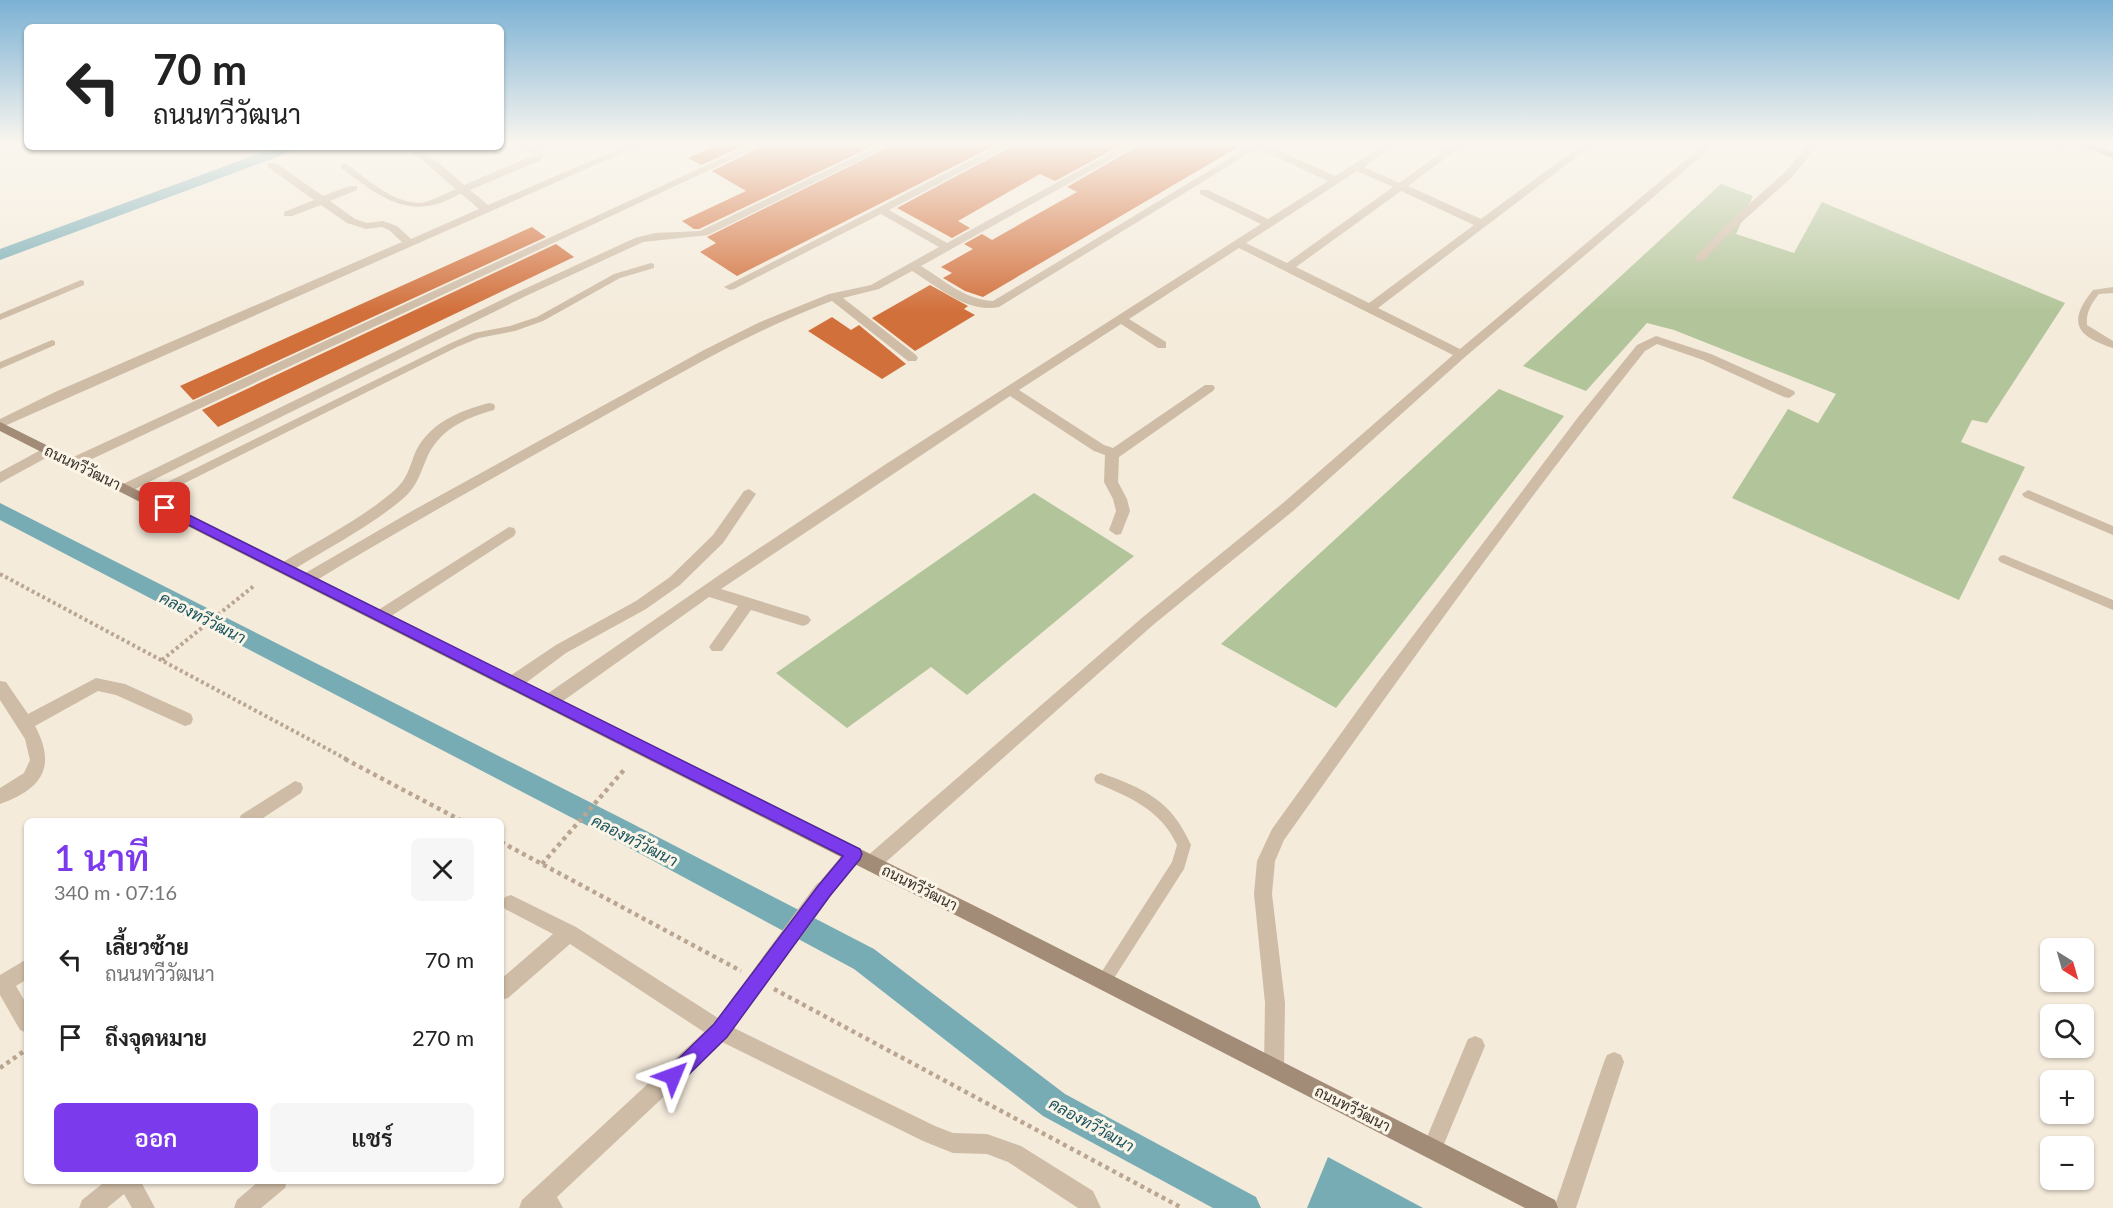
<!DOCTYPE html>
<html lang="th">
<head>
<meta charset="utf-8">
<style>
  :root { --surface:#fff; --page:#f6f6f6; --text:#222; --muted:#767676; --accent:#7c3aed }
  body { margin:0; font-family:Lato,Sarabun,sans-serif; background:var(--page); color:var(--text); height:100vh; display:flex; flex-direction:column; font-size:22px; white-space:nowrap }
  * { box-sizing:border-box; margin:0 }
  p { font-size:20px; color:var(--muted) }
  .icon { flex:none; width:33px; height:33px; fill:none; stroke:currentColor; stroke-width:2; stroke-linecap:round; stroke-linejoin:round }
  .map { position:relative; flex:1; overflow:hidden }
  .panel { position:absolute; left:24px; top:818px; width:480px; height:366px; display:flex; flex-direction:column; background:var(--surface); border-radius:9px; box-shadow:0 2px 4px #0004 }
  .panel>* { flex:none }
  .top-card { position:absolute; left:24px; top:24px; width:480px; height:126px; border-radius:9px; box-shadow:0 2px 4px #0004; background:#fff; color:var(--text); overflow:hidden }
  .needle { width:39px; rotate:143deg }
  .buttons { position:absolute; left:2040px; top:938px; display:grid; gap:12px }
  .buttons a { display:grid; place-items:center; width:54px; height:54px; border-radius:9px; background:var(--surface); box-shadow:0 2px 4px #0004; font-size:30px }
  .pin { position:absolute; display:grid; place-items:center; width:51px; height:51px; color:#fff; margin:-26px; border-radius:12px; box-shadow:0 3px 9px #0006 }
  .me { position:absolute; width:66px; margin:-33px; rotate:46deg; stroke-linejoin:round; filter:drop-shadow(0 0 4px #0008) }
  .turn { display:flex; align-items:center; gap:21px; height:126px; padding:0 30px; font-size:27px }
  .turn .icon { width:78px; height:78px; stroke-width:2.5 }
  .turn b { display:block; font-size:42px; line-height:51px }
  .round { display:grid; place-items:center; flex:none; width:63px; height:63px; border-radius:9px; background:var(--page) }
  .headline { display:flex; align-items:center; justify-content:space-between; height:102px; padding:0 30px }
  h1 { font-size:36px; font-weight:600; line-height:45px; color:var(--accent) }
  .primary-button { display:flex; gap:12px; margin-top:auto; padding:12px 30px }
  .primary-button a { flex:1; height:69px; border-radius:9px; background:var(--accent); color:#fff; font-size:24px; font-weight:600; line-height:69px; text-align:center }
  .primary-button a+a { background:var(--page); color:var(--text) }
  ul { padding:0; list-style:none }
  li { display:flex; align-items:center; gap:18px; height:78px; padding:0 30px }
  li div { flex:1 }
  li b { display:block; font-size:22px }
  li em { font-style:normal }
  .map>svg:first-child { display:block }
  .green { fill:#b2c59a }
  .water { fill:#77acb5 }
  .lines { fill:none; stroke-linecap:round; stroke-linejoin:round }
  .canal { fill:#77acb5; fill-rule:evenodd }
  .building { fill:#d2703c }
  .path-far2 { stroke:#baa690; stroke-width:3; stroke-dasharray:2 2; stroke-linecap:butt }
  .path-far1 { stroke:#baa690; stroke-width:4; stroke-dasharray:3 3; stroke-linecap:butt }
  .path { stroke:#baa690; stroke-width:4.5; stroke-dasharray:4 4; stroke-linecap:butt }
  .lane { fill:#cebca6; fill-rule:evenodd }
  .street { fill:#cebca6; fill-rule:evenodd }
  .secondary { fill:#a28b77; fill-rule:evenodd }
  .street-bridge { stroke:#cebca6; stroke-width:19 }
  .route { fill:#7c3aed; stroke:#51269a; stroke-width:1.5 }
  .labels { text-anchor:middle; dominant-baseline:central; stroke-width:6; stroke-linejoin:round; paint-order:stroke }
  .street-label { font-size:15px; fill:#392f27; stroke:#fbf5e8 }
  .water-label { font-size:16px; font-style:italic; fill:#19535f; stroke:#fbf5e8 }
</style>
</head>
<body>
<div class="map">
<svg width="2113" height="1208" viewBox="0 0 2113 1208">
  <rect width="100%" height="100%" fill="#f4ebdb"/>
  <!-- green -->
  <path class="green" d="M1721 184 1753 196 1736 234 1794 253 1822 202 2065 303 1987 423 1972 420 1961 442 2025 467 1959 600 1732 498 1788 409 1818 423 1836 394 1674 330 1647 323 1586 391 1523 366Z
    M1499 389 1564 416 1336 708 1221 644Z
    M1034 493 1134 556 967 695 931 667 847 728 776 673Z"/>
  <!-- water -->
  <path class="water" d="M1328 1157 1423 1208H1307Z"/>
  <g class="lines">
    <!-- canal -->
    <path class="canal" d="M277 147H299L296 150 0 260V249Z
      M0 503 629 822 874 949 1065 1094 1256 1197 1261 1208H1213L1043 1116 854 969 611 838 0 520Z"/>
  </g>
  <!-- building -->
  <path class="building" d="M720 143H751L701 165 688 158Z
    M769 143H879L699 229H694L682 221 746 191 712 171Z
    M897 143H1000L737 276 700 252 716 243 707 237Z
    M1018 143H1125L1055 181 1040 174 958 221 970 228 952 238 897 208Z
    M1143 143H1245L983 297 965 291 943 278 952 273 941 267 973 249 964 244 982 234 992 240 1050 207 1077 192 1067 187Z
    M532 227 546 237 193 400 180 386Z
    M556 244 574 257 218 427 202 410Z
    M930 285 968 306 964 309 975 315 915 351 872 318Z
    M832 317 851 330 859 325 906 364 882 379 808 331Z"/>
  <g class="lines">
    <!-- path-far2 -->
    <path class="path-far2" d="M2052 143 2068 149"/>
    <!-- path-far1 -->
    <path class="path-far1" d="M0 574 348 760
      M162 660 255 585"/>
    <!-- path -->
    <path class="path" d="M345 759 460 820
      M501 842 741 971
      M542 864 624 770
      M774 989 1182 1208
      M0 1068 27 1049"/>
    <!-- lane -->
    <path class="lane" d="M341 164H347C368 180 393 203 421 203 434 202 459 183 468 189 463 193 457 195 452 198 406 221 377 194 341 168Z
      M651 263 654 264V268L620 278 543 321 515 331 479 338 457 347 149 501H141L139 498 141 495 451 343 474 333 510 326 537 317 614 274Z
      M81 280 84 281V285L0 320V314Z
      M2113 287V293L2099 294C2091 304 2086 312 2087 325L2113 341V348C2076 336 2067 322 2093 290Z
      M52 340 55 341V345L0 369V362Z
      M2028 490 2113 526V535L2024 497 2022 494Z
      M2004 555 2113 600V610L2000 562 1998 559 2000 556Z
      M1101 773C1145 789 1171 800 1191 845L1184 869 1109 986 1104 988 1099 986 1096 981 1099 976 1172 862 1177 845C1161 810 1130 797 1096 783L1094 779 1096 775Z"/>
    <!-- street -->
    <path class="street" d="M519 143H530L545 155 539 161 470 190 488 205 633 143H645L0 428V419L55 392 402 242 389 230 382 227 366 229 347 223 321 205 292 216H284V212L314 200 268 167V163H276L323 196 349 186H357V190L330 201 355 219 367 223 383 221 397 226 411 239 479 209 423 161 402 147C427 147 446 170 464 185L534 155Z
      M755 143H767L79 465 74 467 67 462 69 459Z
      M883 143H895L708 235 643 242 528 295 131 491H121L119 488 121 485 520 291 635 238 655 233 700 231Z
      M1004 143H1016L889 210 947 243 1129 143H1141L921 266C944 280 965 300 993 301L1255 143H1266L999 307C968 314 937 286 912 271L879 289 843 298 916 355 918 358 916 361H908L832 301 829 302C749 332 676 376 602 417 504 472 407 525 312 583H302L300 579 302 575 412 511 704 350 758 323 829 294 871 285 939 247 881 214 734 289 730 290 724 287Z
      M1387 143H1398L1364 167 1399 183 1455 143H1466L1408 186 1481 219 1584 143H1595L1378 308 1460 349 1706 143H1717L1465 357 1293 511 1153 625 878 869 872 871 866 869 863 863 866 857 1143 617 1283 503 1453 355 1239 248 1129 319 1166 342V348H1158L1121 324 1019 390 1104 445 1113 448 1205 385H1213L1215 388 1213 391 1119 457 1118 482 1127 499 1130 511 1121 534 1116 535 1109 530 1116 511 1113 499 1104 482 1105 455 1094 451 1010 396 721 589 808 616 811 620 808 624 803 626 751 610 722 651H712L709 647 738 606 709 597 556 706 550 708 544 706 542 701 544 696 731 567 886 464 1261 224 1200 194V190H1208L1268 219 1328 181 1265 152V148H1273L1335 176ZM1357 171 1393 187 1287 263 1246 243ZM1401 191 1474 225 1369 303 1296 267Z
      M1810 143H1820L1792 177 1734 229 1703 261H1695V257L1727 224 1784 173Z
      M1656 336 1711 354 1794 391 1795 394 1789 398 1784 397 1703 360 1657 344 1645 351C1519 509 1401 675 1284 840L1275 861 1272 894 1285 1003 1284 1067 1281 1074 1274 1077 1267 1074 1264 1067 1265 1003 1254 894 1257 861 1272 829 1378 682 1579 416 1637 345Z
      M489 403 494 404 495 407 494 410C465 418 438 430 426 460 420 474 417 485 406 496 372 526 329 547 290 572H280L278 568 280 564C319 540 362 519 396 489 407 479 410 466 415 453 429 423 459 411 489 403Z
      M50 445 57 450 55 453 0 483V472Z
      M749 489 756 494 723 543 680 585 646 609 566 653 519 688 513 689 507 688 505 683 507 678 556 645 636 601 670 577 713 535 744 491Z
      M509 527 514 528 516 532 514 536 385 620H375L372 616 375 612Z
      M96 678 125 684 191 714 193 719 191 724 185 726 116 695 98 691 35 726C57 767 42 789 0 804V788L24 773 30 760 25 739 0 700V681L6 682 28 714Z
      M295 781 301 783 303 788 301 793 260 820H239L241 815Z
      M854 846 860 848 863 854 860 860 829 897 823 899 817 897 814 891 817 885 848 848Z
      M511 895 576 927 718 1018 736 993 743 991 750 993 753 1000 734 1028 935 1126 953 1133 987 1134 1021 1146 1093 1191 1101 1208H1078L1008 1162 987 1154 953 1153 923 1141 722 1042 557 1197 563 1208H519L522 1200 704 1032 570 944 508 998 501 1000V979L553 934 505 909 502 903 505 897Z
      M27 959V979L16 986 27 1005V1033L20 1030 0 995V975Z
      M1475 1036 1482 1039 1485 1046 1439 1156 1432 1159 1425 1156 1422 1149 1468 1039Z
      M1614 1052 1621 1055 1624 1062 1576 1208H1554L1604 1062 1607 1055Z
      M107 1180H140L155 1208H132L124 1194 107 1208H79L82 1200Z
      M260 1180H287L285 1188 261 1208H234L237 1200Z"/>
    <!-- secondary -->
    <path class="secondary" d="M2076 143H2089L2113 152V158Z
      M0 422 995 916 1555 1200 1558 1208H1525L981 928 0 431Z"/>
    <!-- street-bridge -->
    <path class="street-bridge" d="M743 1000 823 891"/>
  </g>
  <!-- sky -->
  <linearGradient id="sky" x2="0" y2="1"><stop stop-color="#7bb1d4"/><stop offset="0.46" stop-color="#faf6ef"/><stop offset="1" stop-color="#faf6ef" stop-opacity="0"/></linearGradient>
  <rect width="2113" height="312" fill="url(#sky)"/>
  <!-- route -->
  <path class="route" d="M165 503 860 849 862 854 860 859 829 897 727 1037 680 1083 673 1085 667 1083 664 1076 667 1070 714 1024 818 886 843 856 161 511 159 508 161 505Z"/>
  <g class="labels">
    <!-- street labels -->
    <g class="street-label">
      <text transform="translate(83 467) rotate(26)">ถนนทวีวัฒนา</text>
      <text transform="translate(920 887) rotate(27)">ถนนทวีวัฒนา</text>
      <text transform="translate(1353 1108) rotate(27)">ถนนทวีวัฒนา</text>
    </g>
    <!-- water labels -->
    <g class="water-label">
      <text transform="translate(203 617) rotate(27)">คลองทวีวัฒนา</text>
      <text transform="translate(635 840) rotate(27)">คลองทวีวัฒนา</text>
      <text transform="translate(1092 1124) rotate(29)">คลองทวีวัฒนา</text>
    </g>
  </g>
</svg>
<div class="buttons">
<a><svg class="needle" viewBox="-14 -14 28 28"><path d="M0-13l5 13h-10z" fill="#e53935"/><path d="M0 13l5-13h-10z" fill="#767676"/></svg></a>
<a><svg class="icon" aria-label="search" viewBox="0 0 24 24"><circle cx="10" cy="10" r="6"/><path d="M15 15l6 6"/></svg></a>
<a>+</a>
<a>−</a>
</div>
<div class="pin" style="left:165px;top:508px;background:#d93025"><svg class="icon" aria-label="arrive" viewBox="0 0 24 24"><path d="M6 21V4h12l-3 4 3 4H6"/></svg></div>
<svg class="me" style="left:673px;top:1076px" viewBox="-20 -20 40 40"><path d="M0-17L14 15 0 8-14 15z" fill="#7c3aed" stroke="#fff" stroke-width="4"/></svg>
<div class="top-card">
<div class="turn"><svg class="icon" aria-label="left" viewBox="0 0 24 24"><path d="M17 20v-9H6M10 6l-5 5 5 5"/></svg><div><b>70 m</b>ถนนทวีวัฒนา</div></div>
</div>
<section class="panel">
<div class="headline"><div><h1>1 นาที</h1><p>340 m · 07:16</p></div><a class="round"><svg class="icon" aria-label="close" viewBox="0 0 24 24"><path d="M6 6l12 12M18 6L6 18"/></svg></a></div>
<ul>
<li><svg class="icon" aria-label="left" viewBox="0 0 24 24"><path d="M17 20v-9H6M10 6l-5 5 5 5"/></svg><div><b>เลี้ยวซ้าย</b><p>ถนนทวีวัฒนา</p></div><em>70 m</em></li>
<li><svg class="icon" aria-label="arrive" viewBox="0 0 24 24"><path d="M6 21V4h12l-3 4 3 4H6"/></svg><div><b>ถึงจุดหมาย</b></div><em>270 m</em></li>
</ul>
<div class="primary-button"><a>ออก</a><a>แชร์</a></div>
</section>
</div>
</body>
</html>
